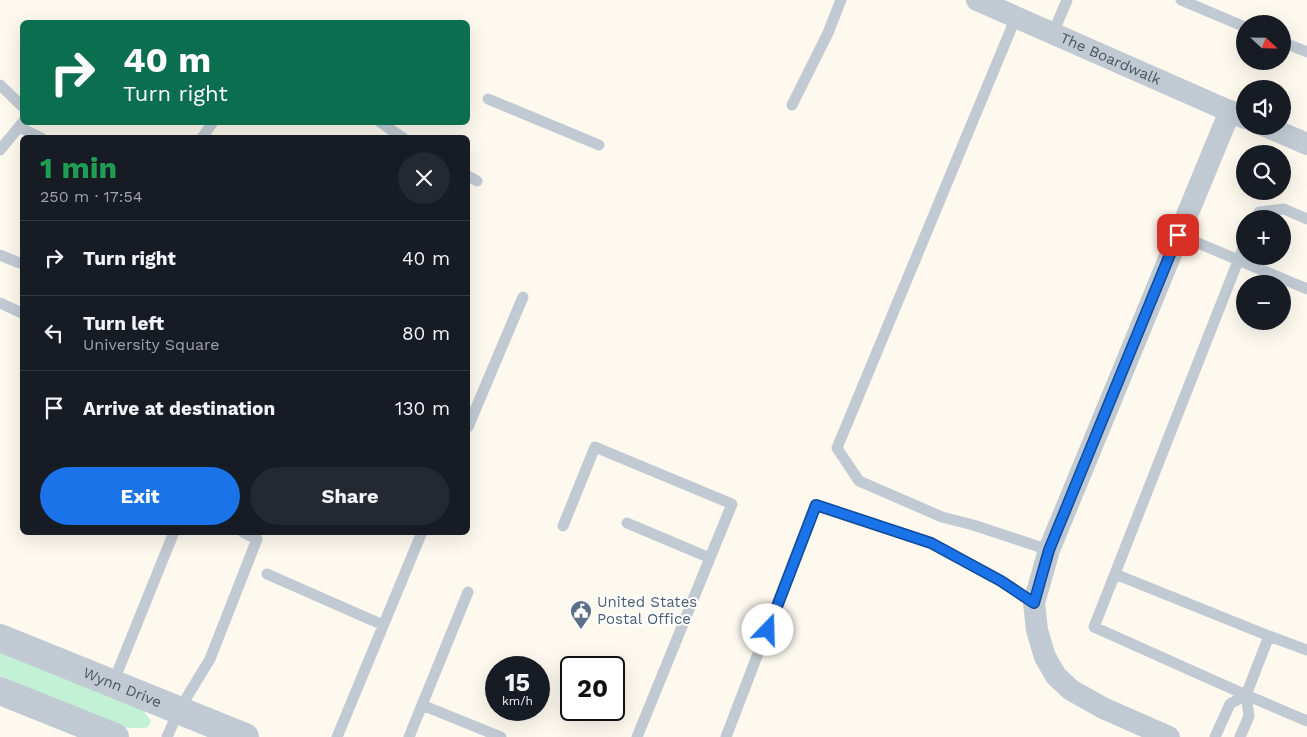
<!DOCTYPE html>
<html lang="en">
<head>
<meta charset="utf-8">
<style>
  :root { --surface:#171b24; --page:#242831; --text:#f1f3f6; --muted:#9ea1a6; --line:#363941; --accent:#1a73e8 }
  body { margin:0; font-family:"Work Sans",sans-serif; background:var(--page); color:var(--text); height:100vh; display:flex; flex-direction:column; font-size:19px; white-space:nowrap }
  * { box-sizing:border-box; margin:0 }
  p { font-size:16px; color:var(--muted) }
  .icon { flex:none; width:28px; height:28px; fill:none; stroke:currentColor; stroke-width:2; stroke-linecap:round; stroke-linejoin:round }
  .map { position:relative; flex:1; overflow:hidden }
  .panel { position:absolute; left:20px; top:135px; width:450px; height:400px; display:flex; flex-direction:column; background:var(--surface); border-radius:8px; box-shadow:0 5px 20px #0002 }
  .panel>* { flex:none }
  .banner { position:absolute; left:20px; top:20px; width:450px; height:105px; border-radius:8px; box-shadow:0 5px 20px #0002; background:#0b6e4f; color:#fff; overflow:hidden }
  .needle { width:32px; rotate:112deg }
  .fabs { position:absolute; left:1236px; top:15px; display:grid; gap:10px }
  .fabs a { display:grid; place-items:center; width:55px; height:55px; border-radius:50%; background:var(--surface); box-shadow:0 5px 20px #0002; font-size:25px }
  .speed { position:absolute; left:485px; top:656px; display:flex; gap:10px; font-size:25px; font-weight:700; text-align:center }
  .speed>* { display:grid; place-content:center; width:65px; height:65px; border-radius:50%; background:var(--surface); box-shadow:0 5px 20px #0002; line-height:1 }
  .speed small { font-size:12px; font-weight:400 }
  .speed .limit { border:2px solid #111; border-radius:8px; background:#fff; color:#111 }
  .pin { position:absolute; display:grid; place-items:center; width:42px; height:42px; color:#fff; margin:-21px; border-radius:10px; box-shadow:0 2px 8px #0006 }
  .me { position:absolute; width:55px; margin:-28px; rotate:21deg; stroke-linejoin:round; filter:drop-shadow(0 0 4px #0008) }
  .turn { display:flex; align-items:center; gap:18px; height:105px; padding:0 20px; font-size:22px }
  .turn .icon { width:65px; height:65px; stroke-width:2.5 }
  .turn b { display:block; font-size:35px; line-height:42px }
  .round { display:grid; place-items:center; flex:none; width:52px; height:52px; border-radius:26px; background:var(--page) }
  .headline { display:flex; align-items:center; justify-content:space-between; height:85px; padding:0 20px }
  h1 { font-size:30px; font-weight:700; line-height:38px; color:#1e9e55 }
  .button { display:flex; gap:10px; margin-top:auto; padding:10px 20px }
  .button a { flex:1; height:58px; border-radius:30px; background:var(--accent); color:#fff; font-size:20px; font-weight:700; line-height:58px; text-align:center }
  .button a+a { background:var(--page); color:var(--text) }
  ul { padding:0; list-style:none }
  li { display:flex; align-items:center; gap:15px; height:75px; padding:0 20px; border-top:1px solid var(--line) }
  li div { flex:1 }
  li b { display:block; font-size:19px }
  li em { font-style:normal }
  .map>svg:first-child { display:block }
  .commercial { fill:#fdf9ef; fill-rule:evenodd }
  .green { fill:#c3f1d5 }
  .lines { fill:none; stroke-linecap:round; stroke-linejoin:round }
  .service { stroke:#c1cad2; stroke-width:11 }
  .minor { stroke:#c1cad2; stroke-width:22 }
  .tertiary { stroke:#c1cad2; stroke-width:28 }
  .route-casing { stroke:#114b97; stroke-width:12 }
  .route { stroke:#1a73e8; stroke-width:9 }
  .labels { text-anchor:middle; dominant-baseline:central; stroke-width:4; stroke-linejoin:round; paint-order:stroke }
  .street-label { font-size:15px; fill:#4a5661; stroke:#fff }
  .service-label { font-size:15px; fill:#4e5e75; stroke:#fff; text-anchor:start }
</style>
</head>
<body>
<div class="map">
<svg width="1307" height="737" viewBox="0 0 1307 737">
  <rect width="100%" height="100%" fill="#f5f3f3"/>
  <!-- commercial -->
  <path class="commercial" d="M0 0H1307V737H0ZM22 22H468V122H22ZM1245 24H1282V61H1245ZM1245 89H1282V126H1245ZM22 138H468V532H22ZM1245 154H1282V191H1245ZM1245 219H1282V256H1245ZM1245 284H1282V321H1245ZM496 668H539V710H496ZM571 668H614V710H571Z"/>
  <!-- green -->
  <path class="green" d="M0 652 143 710 151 721 148 727 144 728H126L2 677 0 676Z"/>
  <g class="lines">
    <!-- service -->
    <path class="service" d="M1181 0 1245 27
      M1016 17 837 448 859 481 942 517 973 525 1049 550
      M1053 33 1067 0
      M1282 42 1307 52
      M0 85 22 106
      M488 99 599 145
      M792 105 828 33 841 0
      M380 122 403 138
      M19 127 41 138
      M202 138 213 122
      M0 150 23 122
      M468 176 477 181
      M1256 219 1259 212 1284 209 1307 219
      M1179 235 1307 289
      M1245 243 1094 627 1246 695 1307 721
      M0 255 22 264
      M0 303 22 313
      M468 427 523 297
      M627 523 710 558
      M563 526 595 447 732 504 637 737
      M267 574 383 625
      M1115 574 1269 636 1307 650
      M468 592 422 705 501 737
      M113 683 174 532
      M167 737 179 710 210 659 257 539 243 532
      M337 737 422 532
      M409 737 422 705
      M726 737 815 505 931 543 1001 581 1034 603
      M1215 737 1230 704 1246 695
      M1240 737 1249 716 1246 695 1269 636"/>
    <!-- minor -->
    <g class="minor">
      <path id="s1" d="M977 0 1245 118"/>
      <path d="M1265 126 1307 144"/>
      <path d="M1169 737 1103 708 1071 690 1056 676 1045 657 1037 630 1034 603 1049 550 1230 111"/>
    </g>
    <!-- tertiary -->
    <g class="tertiary">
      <path id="s2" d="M0 638 245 737"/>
      <path d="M0 691 115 737"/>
    </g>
  </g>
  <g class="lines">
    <!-- route casing -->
    <g class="route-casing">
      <path id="route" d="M768 630 816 505 931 543 1001 581 1034 603 1049 550 1178 235"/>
    </g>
    <!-- route -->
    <use href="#route" class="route"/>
  </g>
  <!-- icons -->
  <defs>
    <g id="civic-pin" transform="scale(1.125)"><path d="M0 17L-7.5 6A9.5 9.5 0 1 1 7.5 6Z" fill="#5c6f8a" stroke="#fff"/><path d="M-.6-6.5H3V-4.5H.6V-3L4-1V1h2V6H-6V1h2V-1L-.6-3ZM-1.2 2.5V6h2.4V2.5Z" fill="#fff"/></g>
  </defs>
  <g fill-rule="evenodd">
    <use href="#civic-pin" x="581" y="611"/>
  </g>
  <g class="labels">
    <!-- street labels -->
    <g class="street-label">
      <text stroke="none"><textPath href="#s1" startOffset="146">The Boardwalk</textPath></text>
      <text stroke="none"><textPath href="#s2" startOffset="132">Wynn Drive</textPath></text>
    </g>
    <!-- service labels -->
    <g class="service-label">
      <text x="597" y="602">United States<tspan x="597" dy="17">Postal Office</tspan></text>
    </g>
  </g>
</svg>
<div class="fabs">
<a><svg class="needle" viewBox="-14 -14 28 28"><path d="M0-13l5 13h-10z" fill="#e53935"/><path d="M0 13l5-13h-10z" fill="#9ea1a6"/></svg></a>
<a><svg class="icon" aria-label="sound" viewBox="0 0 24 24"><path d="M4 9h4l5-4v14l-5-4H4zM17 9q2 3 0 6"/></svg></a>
<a><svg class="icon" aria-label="search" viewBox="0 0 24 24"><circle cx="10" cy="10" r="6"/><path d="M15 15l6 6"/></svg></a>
<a>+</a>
<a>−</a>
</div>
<div class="speed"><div>15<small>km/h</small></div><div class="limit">20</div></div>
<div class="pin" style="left:1178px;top:235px;background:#d93025"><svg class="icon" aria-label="arrive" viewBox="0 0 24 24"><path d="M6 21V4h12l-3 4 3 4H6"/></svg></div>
<svg class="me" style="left:768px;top:630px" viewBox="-20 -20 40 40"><circle r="19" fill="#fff"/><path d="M0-13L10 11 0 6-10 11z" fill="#1a73e8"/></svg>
<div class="banner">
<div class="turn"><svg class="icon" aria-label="right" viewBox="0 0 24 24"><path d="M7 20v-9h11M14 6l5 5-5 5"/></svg><div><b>40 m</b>Turn right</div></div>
</div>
<section class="panel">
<div class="headline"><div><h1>1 min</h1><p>250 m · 17:54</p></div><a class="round"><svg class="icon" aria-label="close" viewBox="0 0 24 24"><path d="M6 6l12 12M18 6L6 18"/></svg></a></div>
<ul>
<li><svg class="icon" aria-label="right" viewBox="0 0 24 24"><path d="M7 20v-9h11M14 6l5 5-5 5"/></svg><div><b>Turn right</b></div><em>40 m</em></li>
<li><svg class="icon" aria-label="left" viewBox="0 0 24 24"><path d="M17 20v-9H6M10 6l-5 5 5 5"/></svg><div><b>Turn left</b><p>University Square</p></div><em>80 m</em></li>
<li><svg class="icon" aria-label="arrive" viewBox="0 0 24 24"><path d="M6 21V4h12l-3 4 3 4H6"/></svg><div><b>Arrive at destination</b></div><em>130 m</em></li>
</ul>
<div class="button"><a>Exit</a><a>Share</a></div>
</section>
</div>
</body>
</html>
